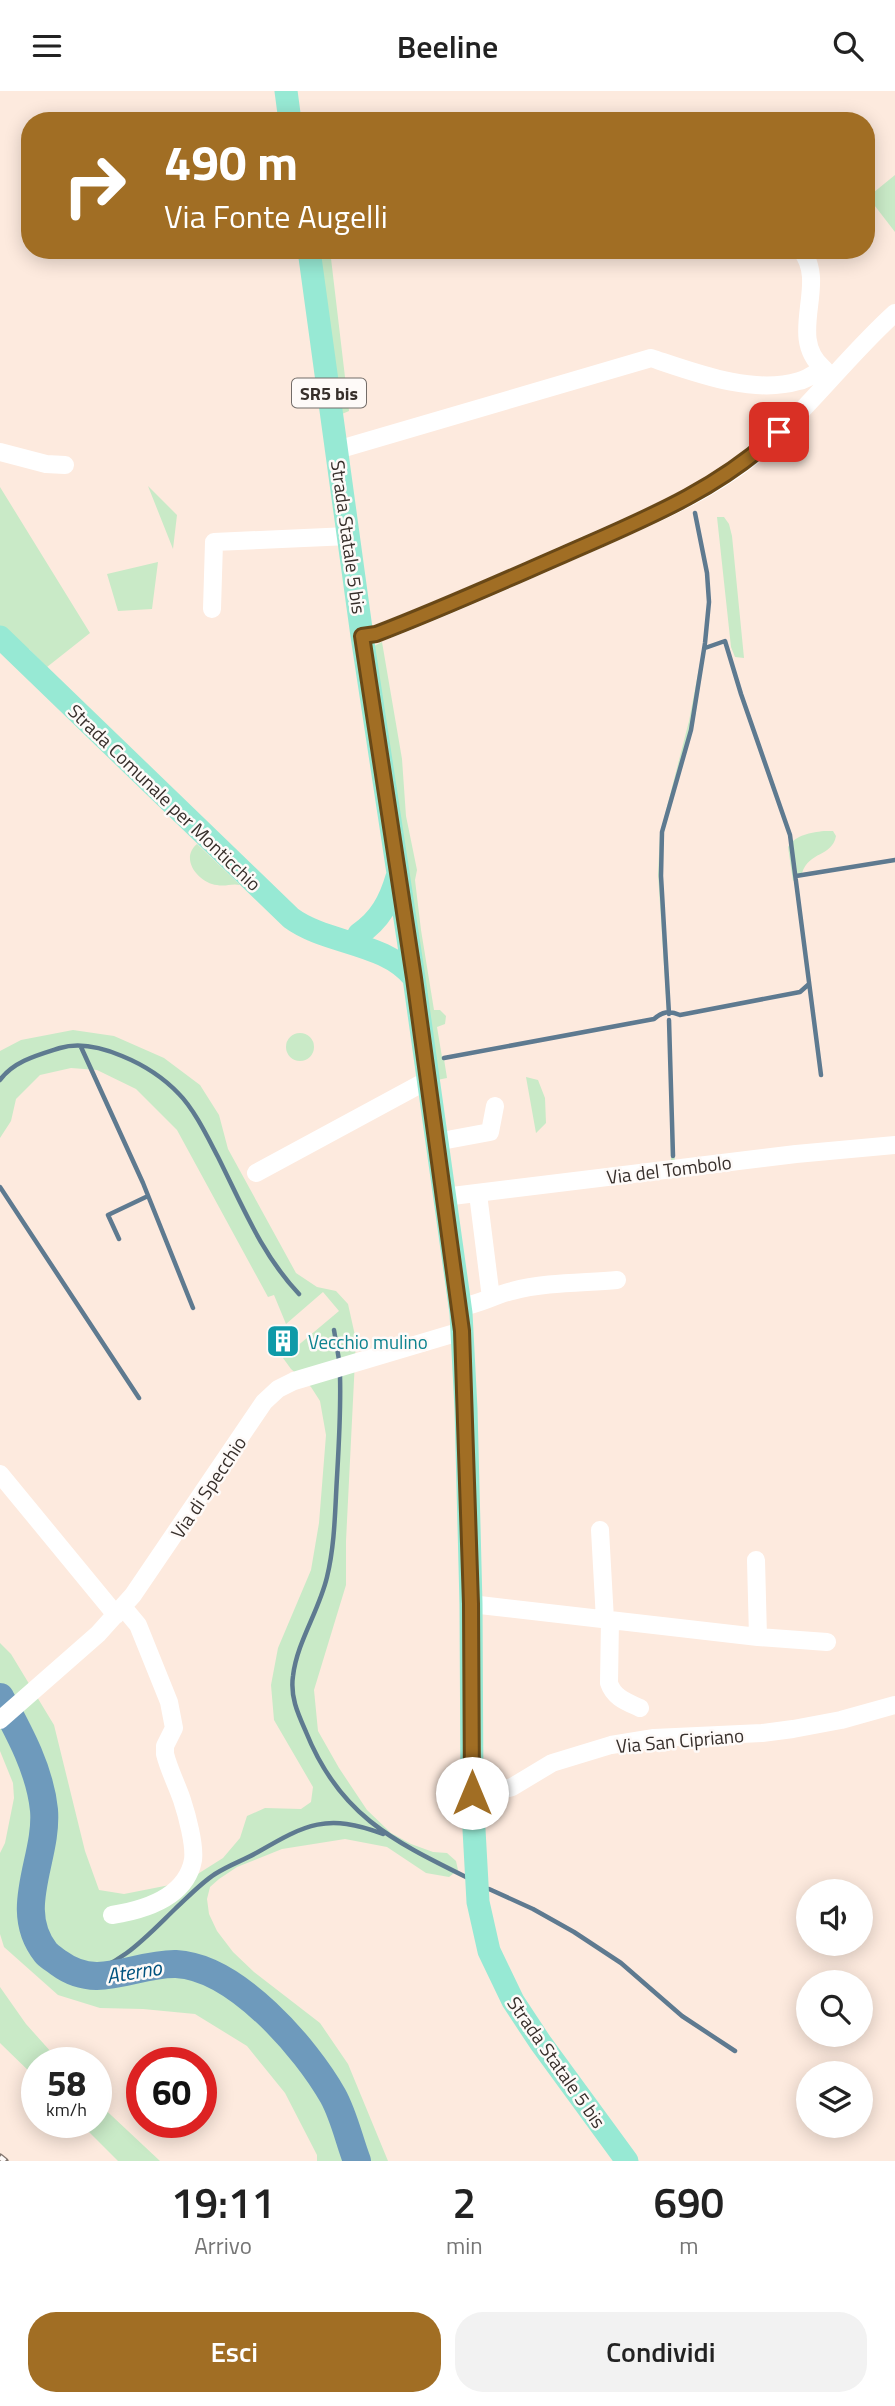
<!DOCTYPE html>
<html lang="it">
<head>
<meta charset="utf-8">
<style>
  :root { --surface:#fff; --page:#f2f2f2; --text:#222; --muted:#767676; --accent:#a16e24 }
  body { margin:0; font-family:"Titillium Web",sans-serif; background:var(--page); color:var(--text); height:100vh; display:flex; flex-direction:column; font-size:26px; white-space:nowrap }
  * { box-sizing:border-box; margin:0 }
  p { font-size:23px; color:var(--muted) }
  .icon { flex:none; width:38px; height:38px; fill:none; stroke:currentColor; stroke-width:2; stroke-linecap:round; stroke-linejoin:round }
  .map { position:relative; height:2070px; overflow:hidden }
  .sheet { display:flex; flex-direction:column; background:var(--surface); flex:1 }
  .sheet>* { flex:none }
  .top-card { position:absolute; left:21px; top:21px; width:854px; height:147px; border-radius:28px; box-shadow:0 4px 18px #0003; background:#a16e24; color:#fff; overflow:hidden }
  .tools { position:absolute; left:796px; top:1788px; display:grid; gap:14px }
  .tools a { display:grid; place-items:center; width:77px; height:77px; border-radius:50%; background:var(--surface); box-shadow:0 4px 18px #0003; font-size:35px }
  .speed { position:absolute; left:21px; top:1956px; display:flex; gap:14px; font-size:35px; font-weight:700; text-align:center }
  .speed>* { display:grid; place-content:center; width:91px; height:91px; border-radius:50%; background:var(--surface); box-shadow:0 4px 18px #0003; line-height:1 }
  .speed small { font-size:18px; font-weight:400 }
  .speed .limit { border:10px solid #d22; background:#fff; color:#111 }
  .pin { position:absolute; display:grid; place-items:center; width:60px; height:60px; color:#fff; margin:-30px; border-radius:14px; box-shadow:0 4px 10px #0006 }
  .me { position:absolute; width:77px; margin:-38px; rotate:0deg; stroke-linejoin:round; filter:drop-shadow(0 0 5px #0008) }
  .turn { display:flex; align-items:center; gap:24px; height:147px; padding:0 28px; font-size:32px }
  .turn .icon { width:91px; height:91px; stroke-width:2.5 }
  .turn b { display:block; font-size:49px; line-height:60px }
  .eta { display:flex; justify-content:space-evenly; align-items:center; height:119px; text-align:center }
  .eta b { font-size:42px; font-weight:600; line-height:49px }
  .primary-button { display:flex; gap:14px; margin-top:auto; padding:14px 28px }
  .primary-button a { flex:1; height:80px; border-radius:28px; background:var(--accent); color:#fff; font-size:28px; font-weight:600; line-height:80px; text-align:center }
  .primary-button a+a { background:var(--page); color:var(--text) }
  header { display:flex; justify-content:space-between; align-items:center; height:91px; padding:0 28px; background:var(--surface); font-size:32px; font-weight:600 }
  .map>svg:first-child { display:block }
  .green { fill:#c9eac7 }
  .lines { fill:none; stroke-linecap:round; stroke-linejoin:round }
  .stream { stroke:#5e7a90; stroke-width:4.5 }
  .river { stroke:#6e9abc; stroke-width:28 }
  .minor { stroke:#fff; stroke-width:18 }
  .major { stroke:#97e9d4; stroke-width:23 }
  .rail-casing { stroke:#82766f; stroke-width:7 }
  .rail { stroke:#fefaf8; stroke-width:4.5; stroke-dasharray:13; stroke-linecap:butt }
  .route-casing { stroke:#694817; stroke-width:18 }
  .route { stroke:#a16e24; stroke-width:12 }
  .labels { text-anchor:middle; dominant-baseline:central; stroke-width:5; stroke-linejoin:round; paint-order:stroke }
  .shield { fill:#fefaf8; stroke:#736c68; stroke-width:2 }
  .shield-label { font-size:18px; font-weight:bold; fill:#372f2b }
  .street-label { font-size:19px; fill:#372f2b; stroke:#fefaf8 }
  .culture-label { font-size:19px; fill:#0d838f; stroke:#fefaf8; text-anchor:start }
  .water-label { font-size:21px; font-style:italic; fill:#01537f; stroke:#fefaf8 }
</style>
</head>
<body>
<header><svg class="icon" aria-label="menu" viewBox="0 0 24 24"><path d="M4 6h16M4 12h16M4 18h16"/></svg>Beeline<svg class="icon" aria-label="search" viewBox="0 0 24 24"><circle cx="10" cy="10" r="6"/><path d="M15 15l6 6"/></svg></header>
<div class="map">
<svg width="895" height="2070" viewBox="0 0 895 2070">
  <rect width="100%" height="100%" fill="#fdeade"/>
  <!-- green -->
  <path class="green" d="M895 84V141L868 106Z
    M330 159 349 320 342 323 319 164Z
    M148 395 177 424 173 458Z
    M0 396 90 542 47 576 29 558 23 560 0 538Z
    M717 426H724L729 433 732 445 744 567 735 566 731 556Z
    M158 471 152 518 118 520 107 483Z
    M382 551 402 668 406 725 417 779 415 789 421 839 434 919H440L446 925 445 933 437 936 442 966 654 928 667 920 658 783 660 743 689 630 703 556 706 554 694 632 663 743 662 775 670 920 679 923 799 901 803 897V901L680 925C669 921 664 922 655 929L444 968 447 987 437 989 374 555Z
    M824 740H833L836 745C832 766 809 760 802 782L895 768V771L801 785 793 790 788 756C797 743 810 742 824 740Z
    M197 753 240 794C231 792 226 796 217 794 199 792 179 768 197 753Z
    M669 929 675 1072 671 1073 668 932Z
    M73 939 114 945 164 967 200 994 219 1024 228 1058 296 1182 317 1196 336 1200 348 1213 356 1249 346 1450V1494L314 1599 318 1640 339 1677 367 1719 391 1742 411 1753 433 1761 447 1762 456 1770 458 1779 449 1786 426 1782 387 1756 345 1748 282 1758 237 1776 219 1788 210 1796 207 1808 209 1823 217 1840 233 1861 254 1881 320 1932 348 1973 388 2070H317V2064L285 2002 247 1955 195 1923 143 1918 100 1917 58 1904 4 1856 0 1843V1762L5 1752 14 1707 13 1692 0 1660V1552L11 1563 54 1634 85 1760 99 1799 124 1803 185 1791 223 1767 240 1747 247 1725 265 1717 301 1718 311 1711 313 1696 274 1629 271 1594 278 1557 311 1479 319 1432 326 1344 320 1310 311 1296 291 1278 283 1267 339 1220 323 1201 286 1233 274 1204 268 1206 177 1039 136 998 97 979 71 977 40 984 16 1008 11 1030 0 1047V960L21 949Z
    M286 956a14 14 0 1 1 28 0a14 14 0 1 1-28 0Z
    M526 986 538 989 545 1007 546 1032 536 1042Z
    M0 1896 26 1933 61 1972H37V1988L0 1952Z
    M96 2010 160 2070H118L80 2032H96Z"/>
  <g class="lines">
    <!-- stream -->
    <path class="stream" d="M705 557 725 550 741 603 790 744 821 984
      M796 785 895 769
      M669 923 661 785 662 741 691 639 705 552 709 511 707 482 695 422
      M669 929 673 1065
      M81 956 143 1092 193 1217
      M444 967 654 928C662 921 669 919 680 924L800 901 809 893
      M0 989C14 970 38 964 60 957 80 951 103 957 122 965 144 974 162 985 179 1003 194 1018 208 1047 218 1066 242 1114 262 1164 299 1203
      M0 1096 139 1307
      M119 1148 108 1124 148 1105
      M334 1239 339 1269
      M340 1285C341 1319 339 1352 337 1386 335 1419 335 1453 327 1486 319 1520 297 1551 293 1585 290 1606 298 1623 306 1641 339 1723 391 1749 466 1786
      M489 1798 533 1818 574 1841 621 1872 682 1925 735 1960
      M80 1883C119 1877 148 1844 175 1818 188 1806 201 1792 215 1783 229 1774 244 1769 258 1761 306 1733 327 1722 383 1743"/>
    <!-- river -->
    <path class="river" d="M0 1606C19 1641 40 1679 44 1719 48 1768 11 1818 46 1862 50 1866 55 1869 59 1872 98 1901 134 1872 176 1873 236 1876 306 1957 333 2005 344 2025 349 2049 357 2070"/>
    <!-- minor -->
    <path class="minor" d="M801 159C829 193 786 245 823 277
      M337 359 651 267C696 282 753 304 799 290 808 288 815 282 823 277L831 286
      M0 361 46 373 65 374
      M212 518 214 451 349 445
      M362 545 376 543C445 517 513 486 581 456 639 430 699 407 749 368 803 326 844 268 895 222
      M436 1051 490 1041 495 1015
      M256 1082 428 989
      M444 1106 796 1063 895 1054
      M479 1111 491 1207
      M460 1216C478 1214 494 1204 512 1200 546 1191 582 1192 617 1189
      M0 1383 116 1524
      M600 1439 605 1529
      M756 1469 758 1546
      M471 1513 758 1546 827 1551
      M610 1529 609 1592C614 1607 627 1611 640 1617
      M0 1629 98 1543 133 1504 264 1311 278 1298 294 1290 462 1240
      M472 1702 498 1700 512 1696 552 1672 611 1654 654 1647 762 1642 793 1638 841 1629 895 1614
      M112 1824C144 1819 186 1807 193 1769 195 1754 187 1724 182 1709 177 1694 169 1679 165 1663V1655L174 1637 169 1611 138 1534 123 1516"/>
    <!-- major -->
    <path class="major" d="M286 0 290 30
      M309 159 362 545 414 887 461 1222 466 1318 471 1513 472 1702 478 1811 489 1860 513 1910 540 1951 627 2070
      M0 546 291 827C326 853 386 851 414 887
      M359 843C380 829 390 810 397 786"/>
    <!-- rail casing -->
    <g class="rail-casing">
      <path id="rail" d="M0 2066 5 2070"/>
    </g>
    <!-- rail -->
    <use href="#rail" class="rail"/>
  </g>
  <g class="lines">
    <!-- route casing -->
    <g class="route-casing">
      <path id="route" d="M472 1702 471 1513 462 1240 414 887 362 545 376 543C439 519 501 491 563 464 640 430 717 400 779 341"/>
    </g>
    <!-- route -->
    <use href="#route" class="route"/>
  </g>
  <!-- icons -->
  <defs>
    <g id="building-square" transform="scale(1.75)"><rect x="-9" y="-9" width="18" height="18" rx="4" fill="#0f9aa8" stroke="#fefaf8"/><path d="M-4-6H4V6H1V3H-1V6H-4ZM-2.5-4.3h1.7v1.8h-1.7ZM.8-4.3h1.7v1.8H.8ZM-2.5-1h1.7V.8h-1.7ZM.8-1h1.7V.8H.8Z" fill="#fff"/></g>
  </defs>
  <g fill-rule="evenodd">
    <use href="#building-square" x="283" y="1250"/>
  </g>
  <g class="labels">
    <!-- shield labels -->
    <rect class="shield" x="292" y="287.5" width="74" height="29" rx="5"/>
    <g class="shield-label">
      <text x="329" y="302">SR5 bis</text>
    </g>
    <!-- street labels -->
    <g class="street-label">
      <text transform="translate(349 446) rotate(82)">Strada Statale 5 bis</text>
      <text transform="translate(165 706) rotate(44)">Strada Comunale per Monticchio</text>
      <text transform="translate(669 1078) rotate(-7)">Via del Tombolo</text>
      <text transform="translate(208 1396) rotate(-56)">Via di Specchio</text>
      <text transform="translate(680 1649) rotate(-5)">Via San Cipriano</text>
      <text transform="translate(557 1971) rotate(55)">Strada Statale 5 bis</text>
    </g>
    <!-- culture labels -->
    <g class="culture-label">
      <text x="308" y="1250">Vecchio mulino</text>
    </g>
    <!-- water labels -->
    <g class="water-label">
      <text transform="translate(134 1880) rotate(-9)">Aterno</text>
    </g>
  </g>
</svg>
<div class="tools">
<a><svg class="icon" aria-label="sound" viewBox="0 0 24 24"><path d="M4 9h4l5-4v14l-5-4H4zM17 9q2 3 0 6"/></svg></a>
<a><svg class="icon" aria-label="search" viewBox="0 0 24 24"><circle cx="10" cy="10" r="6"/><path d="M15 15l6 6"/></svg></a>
<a><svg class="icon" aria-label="layers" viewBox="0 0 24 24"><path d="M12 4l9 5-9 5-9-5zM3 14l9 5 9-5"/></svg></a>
</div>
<div class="speed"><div>58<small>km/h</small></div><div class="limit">60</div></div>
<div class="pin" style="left:779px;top:341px;background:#d93025"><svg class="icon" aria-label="arrive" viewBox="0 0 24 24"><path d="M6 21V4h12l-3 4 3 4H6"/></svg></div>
<svg class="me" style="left:472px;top:1702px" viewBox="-20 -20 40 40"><circle r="19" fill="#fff"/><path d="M0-13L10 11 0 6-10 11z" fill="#a16e24"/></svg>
<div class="top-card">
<div class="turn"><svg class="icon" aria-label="right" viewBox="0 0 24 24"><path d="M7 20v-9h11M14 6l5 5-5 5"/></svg><div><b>490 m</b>Via Fonte Augelli</div></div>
</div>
</div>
<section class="sheet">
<div class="eta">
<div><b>19:11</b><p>Arrivo</p></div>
<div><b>2</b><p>min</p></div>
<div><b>690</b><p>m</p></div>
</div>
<div class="primary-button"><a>Esci</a><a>Condividi</a></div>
</section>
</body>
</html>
